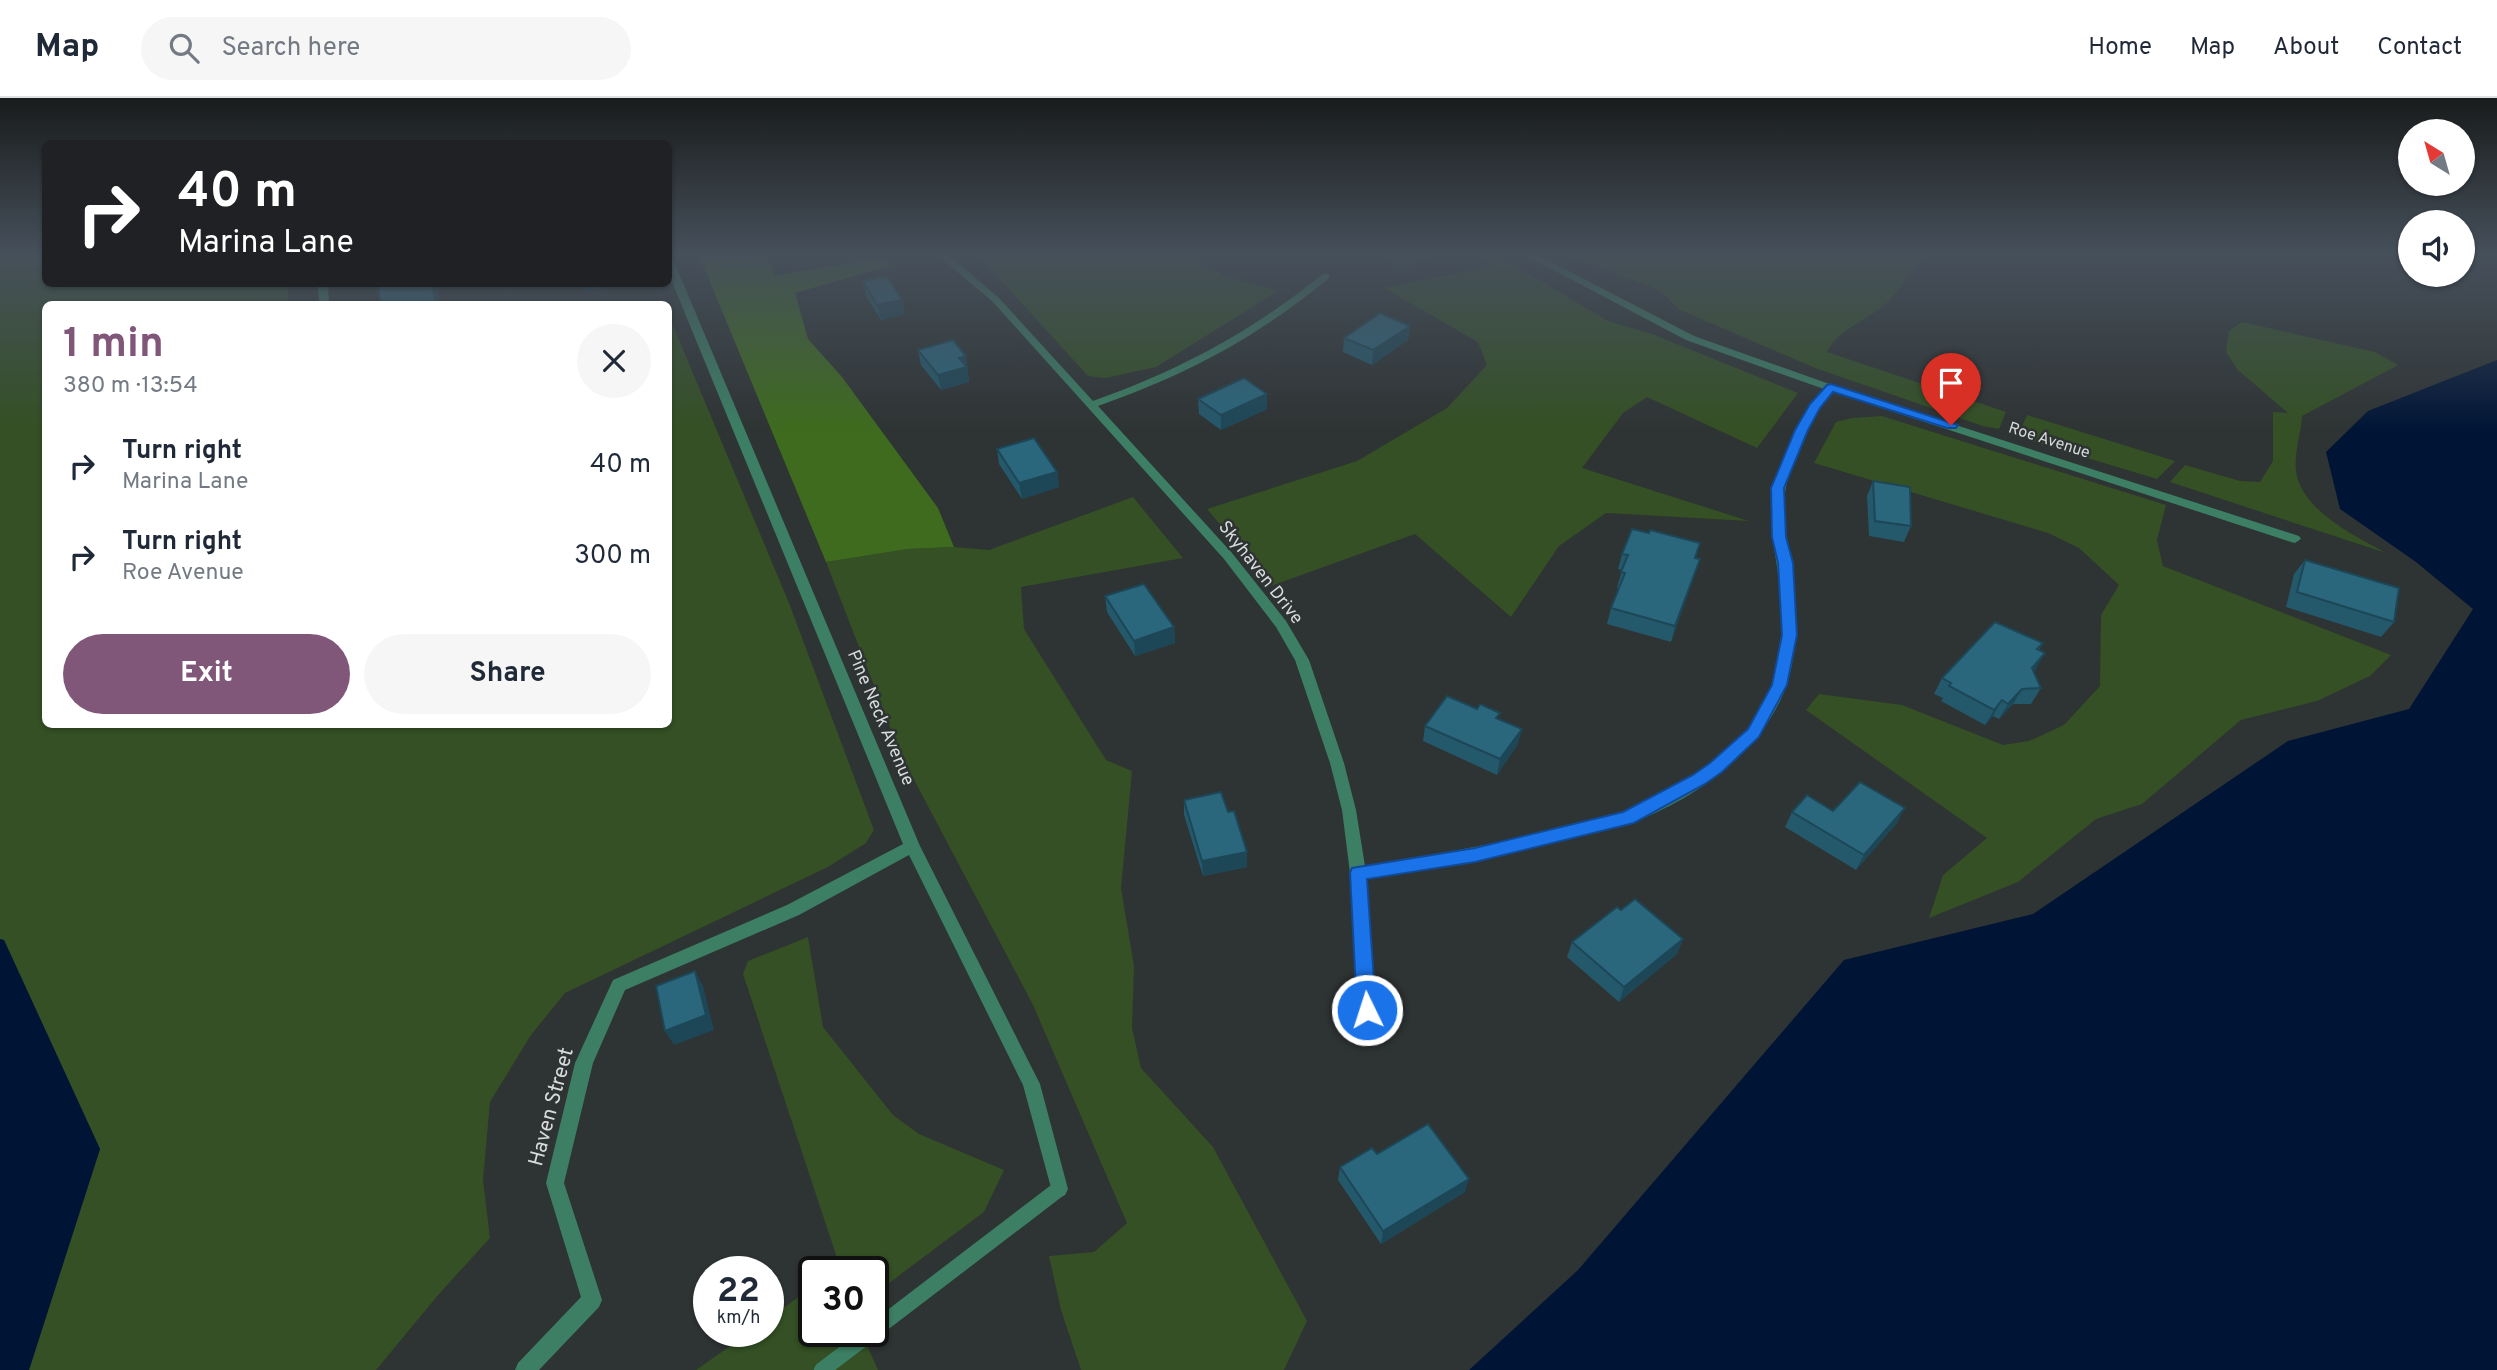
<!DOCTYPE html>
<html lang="en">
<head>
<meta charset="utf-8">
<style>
  :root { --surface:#fff; --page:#f6f6f7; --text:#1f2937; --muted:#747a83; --line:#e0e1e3; --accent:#815779 }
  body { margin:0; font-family:Overpass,sans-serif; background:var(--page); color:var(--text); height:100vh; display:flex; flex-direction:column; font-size:26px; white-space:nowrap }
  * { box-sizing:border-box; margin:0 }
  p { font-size:23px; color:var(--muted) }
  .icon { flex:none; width:38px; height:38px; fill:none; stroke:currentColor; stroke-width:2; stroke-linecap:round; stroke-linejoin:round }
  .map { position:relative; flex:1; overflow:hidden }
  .side { position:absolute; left:42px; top:203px; width:630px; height:427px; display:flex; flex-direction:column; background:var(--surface); border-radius:10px; box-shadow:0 2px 5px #0004 }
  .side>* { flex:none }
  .guide { position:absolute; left:42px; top:42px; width:630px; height:147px; border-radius:10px; box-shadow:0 2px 5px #0004; background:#202124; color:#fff; overflow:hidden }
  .needle { width:46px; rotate:323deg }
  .buttons { position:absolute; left:2398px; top:21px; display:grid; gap:14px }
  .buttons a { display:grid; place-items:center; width:77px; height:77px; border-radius:50%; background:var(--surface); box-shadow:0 2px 5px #0004; font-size:35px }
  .speed { position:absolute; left:693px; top:1158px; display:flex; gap:14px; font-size:35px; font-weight:700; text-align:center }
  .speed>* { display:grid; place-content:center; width:91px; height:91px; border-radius:50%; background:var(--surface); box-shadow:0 2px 5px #0004; line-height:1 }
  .speed small { font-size:18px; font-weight:400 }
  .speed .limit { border:4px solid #111; border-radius:10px; background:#fff; color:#111 }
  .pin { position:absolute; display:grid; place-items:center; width:60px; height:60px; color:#fff; margin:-72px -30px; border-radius:50% 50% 50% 0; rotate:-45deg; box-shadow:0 0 7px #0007 }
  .pin .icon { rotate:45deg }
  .me { position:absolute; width:77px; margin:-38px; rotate:356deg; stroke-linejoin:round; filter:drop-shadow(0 0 5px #0008) }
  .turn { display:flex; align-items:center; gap:24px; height:147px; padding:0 21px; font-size:32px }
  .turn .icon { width:91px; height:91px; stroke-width:2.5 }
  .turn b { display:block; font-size:49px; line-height:60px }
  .round { display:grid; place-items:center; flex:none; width:74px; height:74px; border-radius:37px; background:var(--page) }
  .headline { display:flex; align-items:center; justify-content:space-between; height:119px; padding:0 21px }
  h1 { font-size:42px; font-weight:700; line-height:52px; color:var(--accent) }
  .button { display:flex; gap:14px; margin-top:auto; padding:14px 21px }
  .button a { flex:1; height:80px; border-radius:42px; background:var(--accent); color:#fff; font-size:28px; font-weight:700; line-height:80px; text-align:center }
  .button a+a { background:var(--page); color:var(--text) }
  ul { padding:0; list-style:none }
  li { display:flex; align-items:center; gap:21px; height:91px; padding:0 21px }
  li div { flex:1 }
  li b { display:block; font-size:26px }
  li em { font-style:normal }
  header { display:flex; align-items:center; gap:42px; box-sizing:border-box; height:98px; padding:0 35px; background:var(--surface); border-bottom:2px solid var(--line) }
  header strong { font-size:33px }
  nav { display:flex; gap:38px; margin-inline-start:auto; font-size:24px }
  .search { width:490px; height:63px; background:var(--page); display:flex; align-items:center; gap:18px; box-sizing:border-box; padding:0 24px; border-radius:38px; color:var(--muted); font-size:26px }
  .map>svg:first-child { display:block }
  .green { fill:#345024 }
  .forest { fill:#3e6b1e }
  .water { fill:#001536 }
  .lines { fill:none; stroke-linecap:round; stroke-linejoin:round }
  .service { stroke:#3c7f64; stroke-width:16 }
  .minor { fill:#3c7f64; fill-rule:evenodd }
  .wall { fill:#24586b }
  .shaded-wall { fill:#1d4757 }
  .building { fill:#2a667c; stroke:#1d4757; stroke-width:2 }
  .route { fill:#1a73e8; stroke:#114b97; stroke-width:2 }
  .labels { text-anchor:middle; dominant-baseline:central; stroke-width:5; stroke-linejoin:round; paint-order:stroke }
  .far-street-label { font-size:16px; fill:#d8dbdb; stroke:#2e3333 }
  .street-label { font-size:18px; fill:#d8dbdb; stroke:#2e3333 }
  .near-street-label { font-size:21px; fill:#d8dbdb; stroke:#2e3333 }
</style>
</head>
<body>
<header>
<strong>Map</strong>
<div class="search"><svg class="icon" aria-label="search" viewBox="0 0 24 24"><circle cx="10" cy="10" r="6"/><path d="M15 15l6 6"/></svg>Search here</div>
<nav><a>Home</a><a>Map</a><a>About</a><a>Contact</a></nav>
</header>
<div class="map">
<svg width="2497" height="1272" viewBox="0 0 2497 1272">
  <rect width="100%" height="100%" fill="#2e3333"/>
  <!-- green -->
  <path class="green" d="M0 155H45L46 186H288V206H46V626H668L669 218 789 505 874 732 866 745 828 769 565 895 531 937 490 1004 483 1082 490 1140 439 1196 376 1272H29L100 1051 4 842 0 841Z
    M986 155H1187L1224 178 1278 193 1156 269 1105 280 1088 278 979 158Z
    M1473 155H1494L1608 223 1652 236 1798 295 1757 350 1647 299 1623 315 1582 370 1749 423 1606 415 1559 448 1511 519 1415 436 1271 488 1207 411 1357 363 1447 310 1487 267 1478 244 1384 190 1491 168Z
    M1563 155H1929C1910 171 1901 194 1882 209 1863 224 1838 232 1827 254L2006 314 1999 331 1983 328 1818 271 1680 212 1659 192Z
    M2242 224 2375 254 2398 267 2302 318C2301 336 2294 355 2296 373 2301 412 2355 438 2386 455L2170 384 2185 367 2240 383 2260 384 2273 363V314L2288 315 2238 272 2226 254 2229 233Z
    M2027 317 2175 363 2157 381 2034 344 2019 335Z
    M1882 318 2166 407 2157 442 2163 468 2391 557 2370 578 2317 603 2241 622 2142 706 2096 721 2018 784 1929 820 1943 777 1987 740 1806 612 1819 596 1902 607 2003 647 2029 643 2064 627 2100 588 2101 517 2119 487 2079 450 2048 435 1814 365 1836 324 1852 320Z
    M1133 399 1183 460 1021 489 1024 531 1106 662 1132 673 1121 790 1134 868 1132 930 1141 970 1213 1049 1307 1223 1284 1272H1081L1061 1212 1049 1158 1094 1154 1127 1125 1033 907 901 657 826 464 908 451 954 449 989 452Z
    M808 839 823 929 893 1017 919 1036 1004 1072 984 1114 873 1197V1174H831L838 1163 743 876 748 863Z
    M814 1188V1234H861L878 1272H696L750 1234H768V1221Z"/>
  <!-- forest -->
  <path class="forest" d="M698 155H765L775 178 881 159 892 167 795 195 808 241 842 279 938 410 954 449 908 451 826 464Z"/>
  <!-- water -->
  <path class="water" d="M2497 262V1272H1469L1578 1172 1844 862 2033 816 2288 643 2409 611 2473 511 2416 464 2340 411 2326 354 2368 313Z
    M0 841 4 842 100 1051 29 1272H0Z"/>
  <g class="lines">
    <!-- service -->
    <path class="service" d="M873 1233 1059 1091
      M822 1272 872 1234"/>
    <!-- minor -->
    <path class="minor" d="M935 155H946L999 200 1093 303C1182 271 1249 235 1323 176H1329V180C1256 240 1188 276 1098 308L1232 455 1286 523 1309 562 1344 665 1356 712 1365 768C1427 759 1490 747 1552 732 1574 727 1597 724 1619 718 1679 699 1754 645 1774 583 1783 558 1783 531 1781 505 1780 476 1772 449 1772 421 1771 372 1794 328 1824 291L1686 242 1521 155H1534L1694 238 1835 288 2299 438 2301 441 2295 445 2291 444 1833 294C1804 330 1783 373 1783 420 1784 450 1793 479 1794 510 1796 534 1795 559 1788 583 1766 652 1696 701 1631 725 1606 734 1580 737 1554 744 1492 759 1429 770 1366 780L1375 912 1373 917 1367 919 1361 917 1359 912 1350 775 1342 712 1330 665 1295 562 1276 529 1224 461 993 204Z
      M668 158 673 161 920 748 1040 986 1068 1091 1065 1097 1059 1100 1053 1097 1023 987 909 757 799 817 625 892 593 965 564 1085 602 1202 599 1209 539 1272H515L518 1265 581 1199 546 1085 575 965 613 882 787 807 903 746 668 174Z
      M318 186H328L329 206H319Z"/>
  </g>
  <!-- wall -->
  <path class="wall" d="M1380 155H1432V160L1399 170Z
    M863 183 902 202 905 216 881 222 866 198Z
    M1410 228 1408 242 1372 267 1343 254 1344 240Z
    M918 252 966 258 969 284 941 292 921 267Z
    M1198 301 1267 311 1221 332 1199 316Z
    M997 351 1057 374 1059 389 1022 401 999 366Z
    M1873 383 1911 428 1904 444 1869 438 1867 398Z
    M1622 456 1700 461 1671 544 1607 526 1611 510 1619 490H1617L1622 472 1618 471Z
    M2305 462 2394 524 2381 539 2286 509 2294 476Z
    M1105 498 1174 529 1175 545 1135 558 1107 514Z
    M2043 545 2039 552 2036 571 2034 573 2041 590 2031 606H2013L1999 621 1993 618 1985 627 1941 603 1943 600 1934 596 1942 580Z
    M1499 621 1518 646 1497 677 1423 643 1425 628Z
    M1184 702 1247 754V769L1203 778 1184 717Z
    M1833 713 1897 725 1856 772 1785 729 1792 714Z
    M1621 812 1683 841 1677 856 1619 904 1567 859 1572 844Z
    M1377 1056 1465 1094 1381 1146 1338 1082 1340 1069Z"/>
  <!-- shaded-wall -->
  <path class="shaded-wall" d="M1400 155H1432V160L1399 170Z
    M432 186H437L440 206H436Z
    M583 186H621L586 194Z
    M902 202 905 216 881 222 877 207Z
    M1410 228 1408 242 1372 267 1373 252Z
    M966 258 969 284 941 292 938 277 959 260Z
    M1267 296V311L1221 332V317Z
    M1057 374 1059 389 1022 401 1019 385Z
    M1700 461 1695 477 1671 544 1675 528Z
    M1174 529 1175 545 1135 558 1134 543Z
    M2045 555 2036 571 2023 585 2032 570Z
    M2022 591 2013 606 1999 621 2008 606Z
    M2002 602 1993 618 1985 627 1994 612Z
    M1522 631 1518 646 1497 677 1500 661Z
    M1905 710 1897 725 1856 772 1864 757Z
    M1247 754V769L1203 778 1202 763Z
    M1683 841 1677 856 1619 904 1624 889Z
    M695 873 703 888 714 932 674 947 665 933Z
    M1469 1081 1465 1094 1381 1146 1383 1133Z"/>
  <!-- building -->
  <path class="building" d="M887 178 902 202 877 207 863 183Z
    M378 186H432L436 206H380Z
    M1380 215 1410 228 1373 252 1344 240Z
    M953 242 966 258 959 260 967 269 938 277 918 252Z
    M1244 280 1267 296 1221 317 1198 301Z
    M1034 340 1057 374 1019 385 997 351Z
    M1873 383 1910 389 1911 428 1875 423Z
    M1632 431 1649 435 1650 432 1700 445 1695 460 1700 461 1675 528 1611 510 1625 475 1621 474 1628 457 1622 456Z
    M2305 462 2399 490 2394 524 2297 494Z
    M1144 486 1174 529 1134 543 1105 498Z
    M1995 524 2043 545 2037 551 2045 555 2032 570 2041 590 2022 591 2008 606 2002 602 1994 612 1949 588 1951 585 1942 580Z
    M1447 598 1477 611 1480 606 1500 615 1496 620 1522 631 1500 661 1425 628Z
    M1860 684 1905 710 1864 757 1792 714 1807 697 1833 713Z
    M1221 694 1228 714 1234 713 1247 754 1202 763 1184 702Z
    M1635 801 1683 841 1624 889 1572 844 1617 809 1621 812Z
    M695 873 706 917 665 933 656 888Z
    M1428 1026 1469 1081 1383 1133 1340 1069 1372 1050 1377 1056Z"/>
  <!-- sky -->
  <linearGradient id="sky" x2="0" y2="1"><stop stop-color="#191c1c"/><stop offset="0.47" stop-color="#46505b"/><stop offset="1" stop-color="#46505b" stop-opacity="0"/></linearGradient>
  <rect width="2497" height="333" fill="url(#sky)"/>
  <!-- route -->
  <path class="route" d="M1831 286 1958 327 1956 330H1947L1833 294 1820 310 1808 332 1784 390 1786 439 1793 465 1797 537 1787 587 1759 639 1722 674 1705 686 1634 725 1475 764 1367 781 1376 912 1374 918 1367 920 1360 918 1357 912 1350 775 1352 770 1475 750 1623 714 1693 677 1710 665 1748 631 1772 587 1782 537 1778 465 1772 439 1771 390 1795 332 1810 306 1827 287Z"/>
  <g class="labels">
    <!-- far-street labels -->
    <g class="far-street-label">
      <text transform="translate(2049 343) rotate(18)">Roe Avenue</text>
    </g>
    <!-- street labels -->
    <g class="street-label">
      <text transform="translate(1260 475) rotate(52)">Skyhaven Drive</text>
      <text transform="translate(880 620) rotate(67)">Pine Neck Avenue</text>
    </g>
    <!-- near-street labels -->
    <g class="near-street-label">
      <text transform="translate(552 1009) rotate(-75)">Haven Street</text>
    </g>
  </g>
</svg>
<div class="buttons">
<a><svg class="needle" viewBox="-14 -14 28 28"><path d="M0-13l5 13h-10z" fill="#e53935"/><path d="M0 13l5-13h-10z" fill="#747a83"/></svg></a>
<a><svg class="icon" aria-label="sound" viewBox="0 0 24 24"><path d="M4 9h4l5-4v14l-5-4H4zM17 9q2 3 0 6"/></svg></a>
</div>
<div class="speed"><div>22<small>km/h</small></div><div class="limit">30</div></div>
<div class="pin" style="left:1951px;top:327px;background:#d93025"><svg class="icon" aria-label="arrive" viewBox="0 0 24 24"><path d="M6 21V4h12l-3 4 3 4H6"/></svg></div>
<svg class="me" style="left:1367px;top:912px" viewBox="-20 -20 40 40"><circle r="17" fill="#1a73e8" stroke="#fff" stroke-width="3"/><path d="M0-11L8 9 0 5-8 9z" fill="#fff"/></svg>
<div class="guide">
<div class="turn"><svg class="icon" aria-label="right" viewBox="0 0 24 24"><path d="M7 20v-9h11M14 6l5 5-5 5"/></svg><div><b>40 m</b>Marina Lane</div></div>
</div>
<section class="side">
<div class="headline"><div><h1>1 min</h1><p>380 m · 13:54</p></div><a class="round"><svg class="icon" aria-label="close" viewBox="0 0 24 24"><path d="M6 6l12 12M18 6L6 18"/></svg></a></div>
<ul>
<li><svg class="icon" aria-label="right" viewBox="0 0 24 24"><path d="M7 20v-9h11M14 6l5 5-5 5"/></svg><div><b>Turn right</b><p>Marina Lane</p></div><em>40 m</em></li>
<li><svg class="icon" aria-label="right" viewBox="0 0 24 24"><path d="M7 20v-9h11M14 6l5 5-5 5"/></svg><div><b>Turn right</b><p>Roe Avenue</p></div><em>300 m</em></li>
</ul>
<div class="button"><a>Exit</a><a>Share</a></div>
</section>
</div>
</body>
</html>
